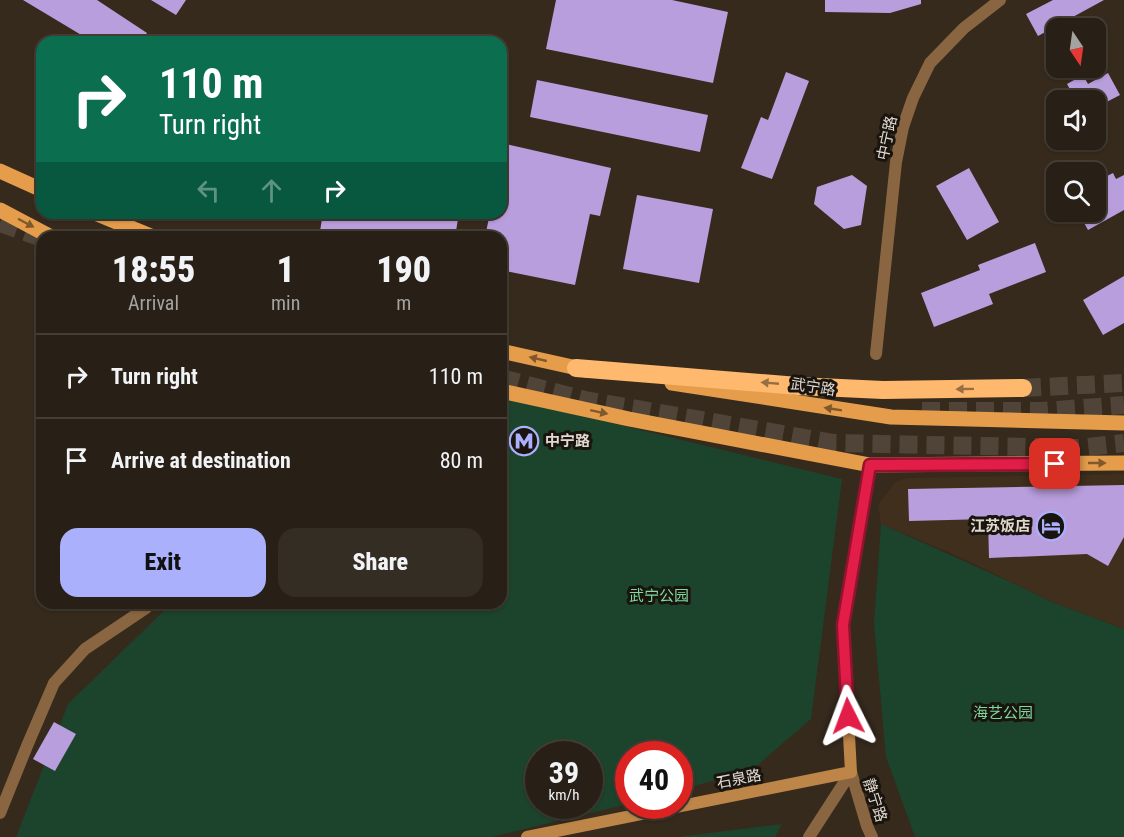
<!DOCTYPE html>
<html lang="en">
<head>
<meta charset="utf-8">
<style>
  :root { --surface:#282016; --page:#342d23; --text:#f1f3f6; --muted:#a5a3a1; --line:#443e35; --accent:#aab0fb }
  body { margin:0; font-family:"Roboto Condensed","Noto Sans SC",sans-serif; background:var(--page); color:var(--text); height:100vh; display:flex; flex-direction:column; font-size:22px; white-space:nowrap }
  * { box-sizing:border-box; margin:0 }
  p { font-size:20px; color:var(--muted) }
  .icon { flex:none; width:33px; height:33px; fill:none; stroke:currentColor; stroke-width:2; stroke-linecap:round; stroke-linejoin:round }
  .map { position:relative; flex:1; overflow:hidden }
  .drawer { position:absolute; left:36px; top:231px; width:471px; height:378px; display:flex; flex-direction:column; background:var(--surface); border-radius:18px; box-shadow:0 2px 4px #0004,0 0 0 2px var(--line) }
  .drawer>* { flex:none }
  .hud { position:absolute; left:36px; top:36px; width:471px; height:183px; border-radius:18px; box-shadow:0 2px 4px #0004,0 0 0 2px var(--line); background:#0b6e4f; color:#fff; overflow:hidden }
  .needle { width:39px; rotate:167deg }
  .fabs { position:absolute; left:1046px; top:18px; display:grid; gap:12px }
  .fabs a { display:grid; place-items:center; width:60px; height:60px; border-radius:12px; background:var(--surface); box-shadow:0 2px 4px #0004,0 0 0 2px var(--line); font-size:30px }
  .speed { position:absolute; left:525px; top:741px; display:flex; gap:12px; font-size:30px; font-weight:700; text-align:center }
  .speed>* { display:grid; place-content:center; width:78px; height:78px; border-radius:50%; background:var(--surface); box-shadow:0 2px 4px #0004,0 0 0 2px var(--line); line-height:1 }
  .speed small { font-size:15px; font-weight:400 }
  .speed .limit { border:9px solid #d22; background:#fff; color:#111 }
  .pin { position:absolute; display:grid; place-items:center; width:51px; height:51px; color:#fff; margin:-26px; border-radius:12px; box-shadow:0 3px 9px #0006 }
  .me { position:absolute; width:66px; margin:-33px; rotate:357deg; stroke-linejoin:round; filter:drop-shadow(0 0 4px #0008) }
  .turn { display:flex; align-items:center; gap:21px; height:126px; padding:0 24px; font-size:27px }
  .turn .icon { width:78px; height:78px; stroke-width:2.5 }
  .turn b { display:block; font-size:42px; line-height:51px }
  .lanes { display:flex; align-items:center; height:57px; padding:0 24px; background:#0003; justify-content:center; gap:30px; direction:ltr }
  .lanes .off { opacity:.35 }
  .eta { display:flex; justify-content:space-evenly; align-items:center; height:102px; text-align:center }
  .eta b { font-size:36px; font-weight:800; line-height:42px }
  .button { display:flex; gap:12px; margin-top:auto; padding:12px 24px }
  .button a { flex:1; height:69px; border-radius:18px; background:var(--accent); color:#111; font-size:24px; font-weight:800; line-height:69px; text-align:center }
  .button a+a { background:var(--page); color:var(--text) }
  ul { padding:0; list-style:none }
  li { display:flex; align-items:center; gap:18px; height:84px; padding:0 24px; border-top:2px solid var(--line) }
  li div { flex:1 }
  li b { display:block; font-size:22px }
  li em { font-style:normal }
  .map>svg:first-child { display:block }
  .built { fill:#3f2f1c }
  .park { fill:#1c432b; fill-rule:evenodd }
  .building { fill:#b99edd }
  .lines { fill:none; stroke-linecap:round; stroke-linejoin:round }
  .highway-tunnel { stroke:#504438; stroke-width:18; stroke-dasharray:18 9; stroke-linecap:butt }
  .street { stroke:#896641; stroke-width:12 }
  .secondary { stroke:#bd8648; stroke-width:12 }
  .primary { stroke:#e59d4b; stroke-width:15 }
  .highway { stroke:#feb96e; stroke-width:18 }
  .oneway { fill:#7f582c }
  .oneway2 { fill:#976f43 }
  .route-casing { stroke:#92132f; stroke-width:15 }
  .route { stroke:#e11d48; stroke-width:10 }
  .labels { text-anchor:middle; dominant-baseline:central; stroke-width:6; stroke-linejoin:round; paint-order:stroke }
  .street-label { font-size:15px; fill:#e1d9d0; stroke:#19140e }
  .poi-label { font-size:15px; font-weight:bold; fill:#e1d9d0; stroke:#19140e; text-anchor:start }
  .park-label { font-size:15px; fill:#7eda9e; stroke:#19140e }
</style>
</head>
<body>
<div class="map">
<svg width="1124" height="837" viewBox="0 0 1124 837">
  <rect width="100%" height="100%" fill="#362a1d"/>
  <!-- built -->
  <path class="built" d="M1124 474V629L1052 602 962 558 881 524 878 505 895 483 905 478Z"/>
  <!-- park -->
  <path class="park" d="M501 396 842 479 811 719 752 770 680 790V754H628V804L491 837H16L68 704 172 603H501ZM538 754H590V806H538Z
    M881 524 1015 584 1052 602 1124 629V837H915L886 757 874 624Z
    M782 824 775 837H681L685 836Z"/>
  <!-- building -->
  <path class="building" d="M23 0H97L147 33 141 42H93Z
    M151 0H186L176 15Z
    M556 0H672L728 12 713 83 546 49Z
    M825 0H921V4L890 13 825 12Z
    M1053 0H1104L1038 36 1026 14Z
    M786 72 809 81 772 179 741 168 761 117 768 120Z
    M1108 73 1120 95 1095 108V100H1076L1067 84 1083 75 1088 84Z
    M537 80 708 115 700 152 530 117Z
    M506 144 611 168 600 216 590 214 575 285 501 270V237H485L490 213H501V166Z
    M969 168 999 222 967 240 936 186Z
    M1113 173 1116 179 1124 175V210L1088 230 1078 212H1095V182Z
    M852 175 867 186 861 225 844 229 814 204 817 187Z
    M637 195 713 209 699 283 623 269Z
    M323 213H418L458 219 455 237H319Z
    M1035 243 1046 272 989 294 993 304 934 327 921 293 980 270 978 265Z
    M1124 276V323L1103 335 1083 300Z
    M1124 485V537L1108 566 1087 554 989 558 988 519 909 521 908 489Z
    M54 722 76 734 55 771 33 759Z"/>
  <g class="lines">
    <!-- highway-tunnel -->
    <path class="highway-tunnel" d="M0 223 42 238
      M501 378 585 400 834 443 1078 448 1124 443
      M1023 388 1124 383
      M922 411H1042L1124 405"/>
    <!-- street -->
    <path class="street" d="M876 354 896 162 903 127 913 98 930 63 964 28 1000 0
      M851 772 867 826 872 837
      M0 813 27 746 54 683 85 649 146 608 151 603
      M809 837 851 772"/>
    <!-- secondary -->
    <path class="secondary" d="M527 837 851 772 843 625 870 465"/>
    <!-- primary -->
    <path class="primary" d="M0 171 42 190
      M0 210 51 237
      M95 213 153 237
      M501 351 586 370
      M672 383 891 417 1124 423
      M501 391 629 419 870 465 1124 463"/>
    <!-- highway -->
    <path class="highway" d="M576 368 798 386 883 390 1023 388"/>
  </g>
  <!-- one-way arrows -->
  <defs><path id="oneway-solid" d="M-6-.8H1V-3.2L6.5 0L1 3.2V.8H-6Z" transform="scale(1.5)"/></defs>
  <g class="oneway">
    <use href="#oneway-solid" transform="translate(26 223) rotate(28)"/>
    <use href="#oneway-solid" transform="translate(538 359) rotate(-167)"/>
    <use href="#oneway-solid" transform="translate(833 409) rotate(-171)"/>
    <use href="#oneway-solid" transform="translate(599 412) rotate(12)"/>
    <use href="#oneway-solid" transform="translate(1097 463)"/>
  </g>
  <g class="oneway2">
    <use href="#oneway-solid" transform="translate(770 383) rotate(-175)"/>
    <use href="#oneway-solid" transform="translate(965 389) rotate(179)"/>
  </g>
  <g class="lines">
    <!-- route casing -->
    <g class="route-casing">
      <path id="route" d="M848 716 843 625 870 465 1055 464"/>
    </g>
    <!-- route -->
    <use href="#route" class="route"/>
  </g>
  <!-- icons -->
  <defs>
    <g id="metro-ring" transform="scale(1.5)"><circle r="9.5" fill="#19140e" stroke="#aab0fb" stroke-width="1.5"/><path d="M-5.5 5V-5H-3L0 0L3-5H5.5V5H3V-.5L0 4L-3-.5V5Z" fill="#aab0fb"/></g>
    <g id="hotel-ring" transform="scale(1.5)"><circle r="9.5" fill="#19140e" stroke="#aab0fb" stroke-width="1.5"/><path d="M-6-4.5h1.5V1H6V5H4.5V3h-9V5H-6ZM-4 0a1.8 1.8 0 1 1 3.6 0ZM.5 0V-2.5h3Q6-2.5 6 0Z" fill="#aab0fb"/></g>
  </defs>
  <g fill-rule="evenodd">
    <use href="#metro-ring" x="524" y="441"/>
    <use href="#hotel-ring" x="1051" y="526"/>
  </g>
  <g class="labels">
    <!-- street labels -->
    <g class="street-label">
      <text transform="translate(887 138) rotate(-78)">中宁路</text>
      <text transform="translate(813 387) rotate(9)">武宁路</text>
      <text transform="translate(739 779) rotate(-11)">石泉路</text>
      <text transform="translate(875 800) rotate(72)">静宁路</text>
    </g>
    <!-- poi labels -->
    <g class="poi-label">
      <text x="545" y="441">中宁路</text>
      <text x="1030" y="526" text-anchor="end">江苏饭店</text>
    </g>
    <!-- park labels -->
    <g class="park-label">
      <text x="659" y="596">武宁公园</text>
      <text x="1003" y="713">海艺公园</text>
    </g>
  </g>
</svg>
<div class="fabs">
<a><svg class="needle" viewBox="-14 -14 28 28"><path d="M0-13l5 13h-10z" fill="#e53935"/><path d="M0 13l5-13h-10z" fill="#a5a3a1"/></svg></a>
<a><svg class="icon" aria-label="sound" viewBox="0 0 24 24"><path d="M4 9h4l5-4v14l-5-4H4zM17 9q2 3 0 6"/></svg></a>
<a><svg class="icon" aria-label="search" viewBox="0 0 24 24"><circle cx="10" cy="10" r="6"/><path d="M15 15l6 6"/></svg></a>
</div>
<div class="speed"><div>39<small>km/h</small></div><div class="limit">40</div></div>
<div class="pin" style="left:1055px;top:464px;background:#d93025"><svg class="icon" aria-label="arrive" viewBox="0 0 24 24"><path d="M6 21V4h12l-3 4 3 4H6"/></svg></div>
<svg class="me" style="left:848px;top:716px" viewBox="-20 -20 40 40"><path d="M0-17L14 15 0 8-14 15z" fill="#e11d48" stroke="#fff" stroke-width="4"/></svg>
<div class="hud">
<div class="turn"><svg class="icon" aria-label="right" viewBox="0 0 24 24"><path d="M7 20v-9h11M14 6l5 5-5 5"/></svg><div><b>110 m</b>Turn right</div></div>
<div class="lanes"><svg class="icon off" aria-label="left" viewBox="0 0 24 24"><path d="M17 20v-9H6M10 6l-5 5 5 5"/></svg><svg class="icon off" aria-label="ahead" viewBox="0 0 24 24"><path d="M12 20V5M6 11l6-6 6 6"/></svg><svg class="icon" aria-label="right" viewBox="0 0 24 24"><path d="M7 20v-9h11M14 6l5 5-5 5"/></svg></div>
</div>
<section class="drawer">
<div class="eta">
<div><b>18:55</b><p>Arrival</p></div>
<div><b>1</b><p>min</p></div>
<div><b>190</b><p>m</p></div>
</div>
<ul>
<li><svg class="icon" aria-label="right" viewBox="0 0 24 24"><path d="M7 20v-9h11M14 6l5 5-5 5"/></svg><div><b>Turn right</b></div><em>110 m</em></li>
<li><svg class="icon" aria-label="arrive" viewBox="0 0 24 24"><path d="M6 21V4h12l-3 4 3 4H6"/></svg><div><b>Arrive at destination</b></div><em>80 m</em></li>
</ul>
<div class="button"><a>Exit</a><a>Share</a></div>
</section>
</div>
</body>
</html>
